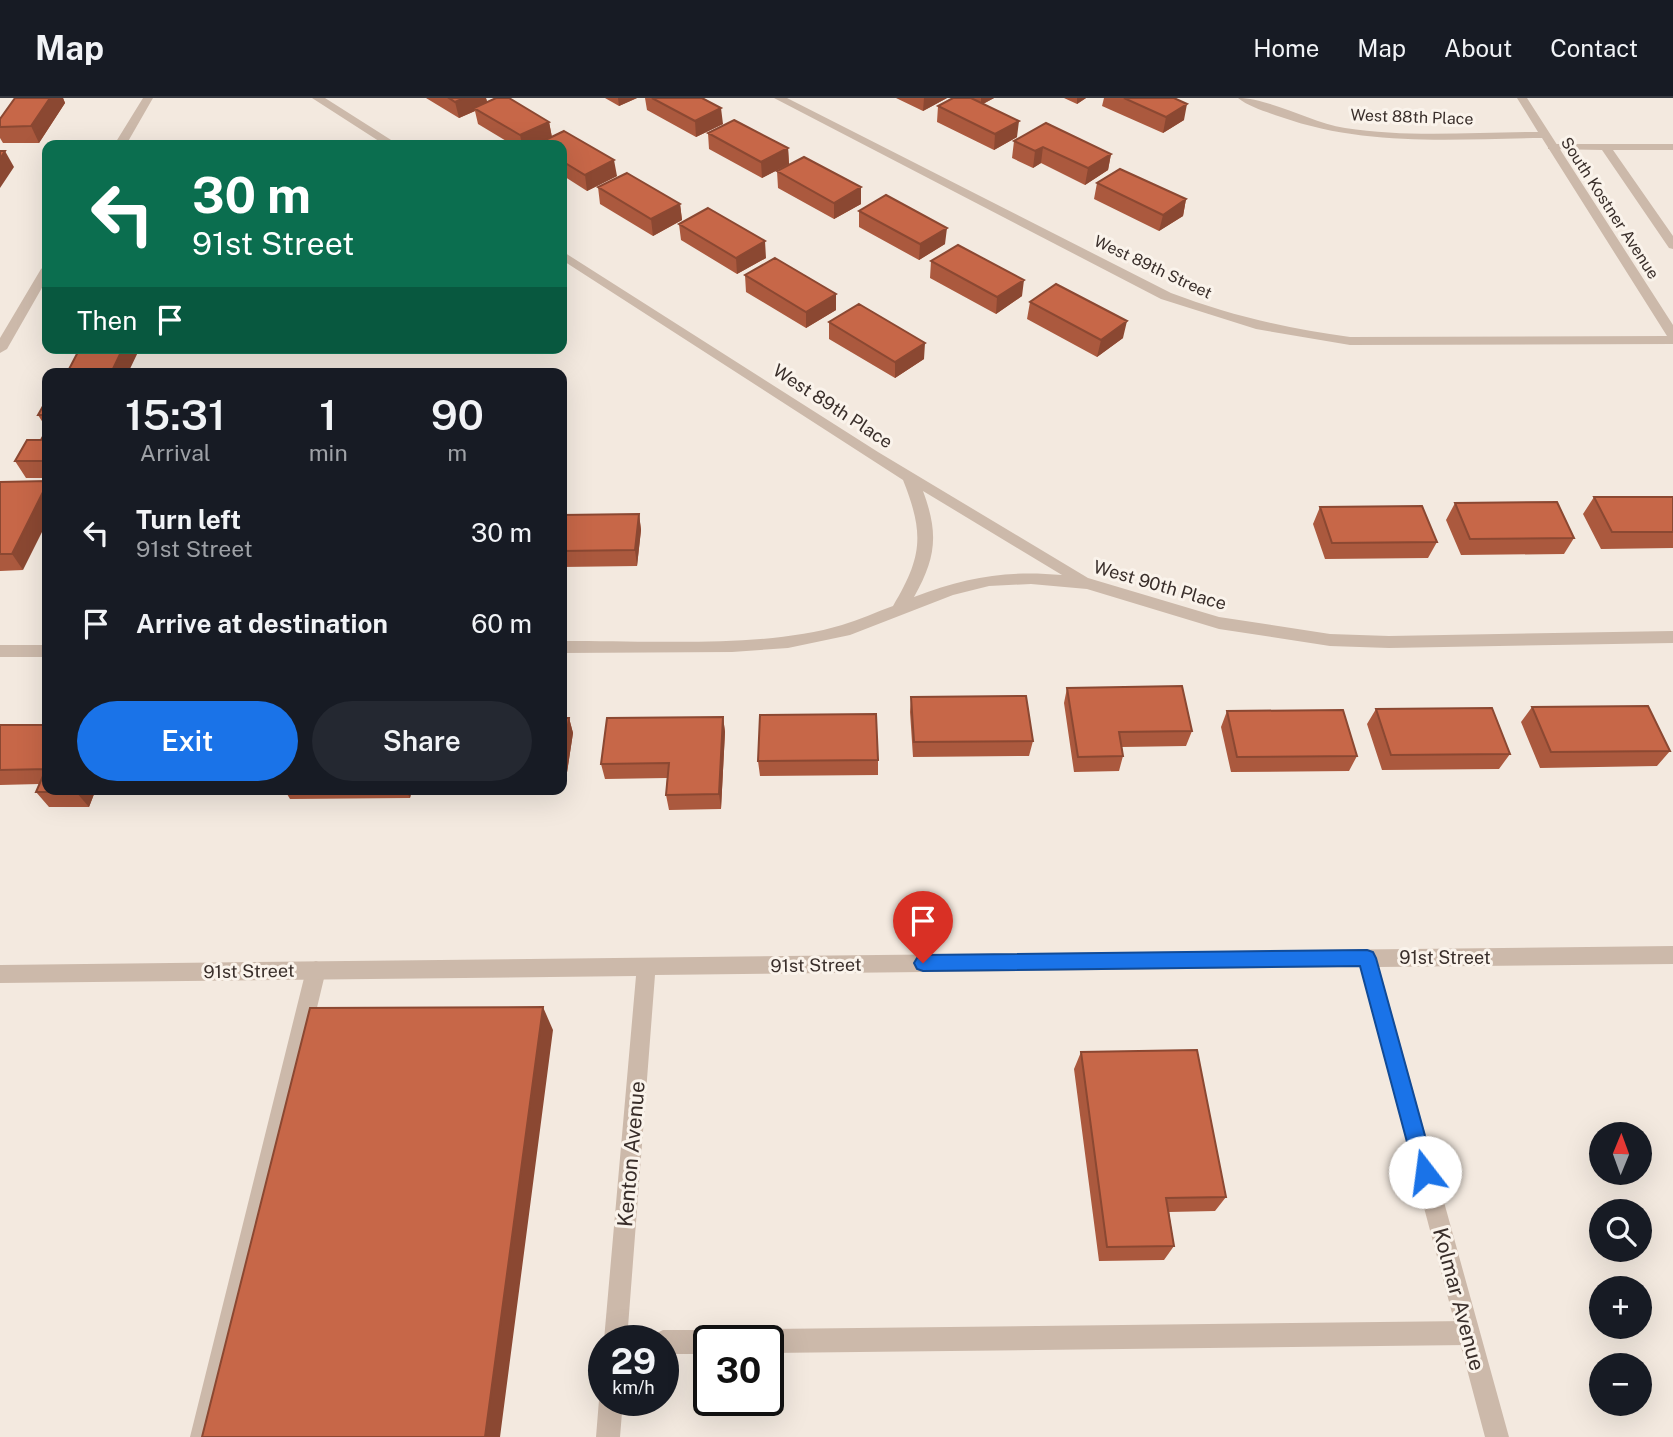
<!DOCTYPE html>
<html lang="en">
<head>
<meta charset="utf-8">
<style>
  :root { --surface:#171b24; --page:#242831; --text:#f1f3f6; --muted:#9ea1a6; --line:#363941; --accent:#1a73e8 }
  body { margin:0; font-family:"Public Sans",sans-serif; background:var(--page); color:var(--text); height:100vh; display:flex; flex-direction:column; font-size:26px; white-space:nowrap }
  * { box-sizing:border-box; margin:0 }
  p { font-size:23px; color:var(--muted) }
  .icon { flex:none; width:38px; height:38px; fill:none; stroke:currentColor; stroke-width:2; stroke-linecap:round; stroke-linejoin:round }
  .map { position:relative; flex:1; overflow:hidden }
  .drawer { position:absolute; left:42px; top:270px; width:525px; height:427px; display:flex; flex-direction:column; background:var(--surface); border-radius:14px; box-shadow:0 7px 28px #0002 }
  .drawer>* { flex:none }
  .top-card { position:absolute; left:42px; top:42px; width:525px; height:214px; border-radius:14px; box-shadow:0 7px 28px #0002; background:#0b6e4f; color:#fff; overflow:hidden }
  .needle { width:46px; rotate:1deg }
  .tools { position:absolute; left:1589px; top:1024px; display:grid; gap:14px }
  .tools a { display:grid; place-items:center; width:63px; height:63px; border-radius:50%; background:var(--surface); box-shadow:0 7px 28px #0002; font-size:35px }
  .speed { position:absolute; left:588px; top:1227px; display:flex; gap:14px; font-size:35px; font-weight:700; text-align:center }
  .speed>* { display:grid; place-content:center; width:91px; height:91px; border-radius:50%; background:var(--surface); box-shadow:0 7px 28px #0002; line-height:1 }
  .speed small { font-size:18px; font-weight:400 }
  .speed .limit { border:4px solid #111; border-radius:10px; background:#fff; color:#111 }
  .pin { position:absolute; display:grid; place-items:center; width:60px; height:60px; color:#fff; margin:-72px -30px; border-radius:50% 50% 50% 0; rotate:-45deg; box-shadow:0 0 7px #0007 }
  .pin .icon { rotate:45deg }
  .me { position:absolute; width:77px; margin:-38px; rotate:345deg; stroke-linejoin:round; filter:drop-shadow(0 0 5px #0008) }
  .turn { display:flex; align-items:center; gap:24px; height:147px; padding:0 35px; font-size:32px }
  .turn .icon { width:91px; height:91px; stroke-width:2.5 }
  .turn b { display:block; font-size:49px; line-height:60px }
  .then { display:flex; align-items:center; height:66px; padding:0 35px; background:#0003; gap:14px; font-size:26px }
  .eta { display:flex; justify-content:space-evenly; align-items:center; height:119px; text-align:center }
  .eta b { font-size:42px; font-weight:600; line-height:49px }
  .cta { display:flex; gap:14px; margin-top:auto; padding:14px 35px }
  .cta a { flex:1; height:80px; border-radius:42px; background:var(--accent); color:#fff; font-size:28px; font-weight:600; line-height:80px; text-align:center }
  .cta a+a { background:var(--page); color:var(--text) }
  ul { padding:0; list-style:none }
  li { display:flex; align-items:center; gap:21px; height:91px; padding:0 35px }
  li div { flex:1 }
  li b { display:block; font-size:26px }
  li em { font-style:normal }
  header { display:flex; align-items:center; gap:42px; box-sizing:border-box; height:98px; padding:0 35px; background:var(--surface); border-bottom:2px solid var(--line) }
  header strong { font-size:33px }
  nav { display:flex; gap:38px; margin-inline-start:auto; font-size:24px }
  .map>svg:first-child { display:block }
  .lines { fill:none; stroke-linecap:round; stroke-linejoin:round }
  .lane { fill:#ccb9aa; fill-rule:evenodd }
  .street { fill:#ccb9aa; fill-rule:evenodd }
  .wall { fill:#ab593e }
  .shaded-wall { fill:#8b4832 }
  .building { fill:#c76748; stroke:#8b4832; stroke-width:2 }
  .route { fill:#1a73e8; stroke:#114b97; stroke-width:2 }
  .labels { text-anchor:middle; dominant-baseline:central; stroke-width:6; stroke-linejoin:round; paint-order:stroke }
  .far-street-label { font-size:16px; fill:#392e2a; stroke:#faf3eb }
  .street-label { font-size:18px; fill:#392e2a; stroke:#faf3eb }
  .near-street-label { font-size:21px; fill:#392e2a; stroke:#faf3eb }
</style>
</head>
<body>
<header>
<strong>Map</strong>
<nav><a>Home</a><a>Map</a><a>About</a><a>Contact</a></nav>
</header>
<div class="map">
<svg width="1673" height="1339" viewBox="0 0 1673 1339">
  <rect width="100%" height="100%" fill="#f3e9df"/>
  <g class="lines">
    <!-- lane -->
    <path class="lane" d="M1552 46H1673V52H1613L1673 138V151L1669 150 1602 52 1548 51V47Z
      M316 863 323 866 326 872 214 1339H190L306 872 309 866Z
      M1468 1223 1476 1227 1480 1235 1476 1243 1468 1247 768 1255V1242H757L760 1235 768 1231Z
      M663 1232H709L717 1236 720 1242H709V1256H663V1242H652L655 1236Z"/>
    <!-- street -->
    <path class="street" d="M143 0H153L126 47H114Z
      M312 0H325L399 47H385Z
      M774 0H787L1171 195C1229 217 1288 231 1350 239L1667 238 1542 40C1454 41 1366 49 1281 19 1267 14 1249 9 1238 0 1269 0 1310 24 1345 30 1409 40 1474 34 1538 34L1517 0H1527L1673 227V246L1350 247 1256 231 1161 201Z
      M562 153 878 354 1088 480 1219 519 1330 536 1389 538 1673 533V545L1389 550 1330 548 1219 531 1087 491 1031 486 989 488 953 497 850 537 788 550 732 554 562 555V543C647 542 762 551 842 527 859 522 876 514 893 508 923 458 924 435 903 382L562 162ZM923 393 1062 477C1007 472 966 479 914 499 936 460 939 436 923 393Z
      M47 167V181L7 251 0 255V240L41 171Z
      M0 547H47V559H0Z
      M1673 848V866L1379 869 1509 1339H1485L1360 869 655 877 627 1242H604L636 878 0 885V867Z
      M604 1293V1302H623L620 1339H596L599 1302Z"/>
  </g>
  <!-- wall -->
  <path class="wall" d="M15 0H63L65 5 39 45H3L0 40V21Z
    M426 0H486L487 4 549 24 552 39 617 78 587 93 562 77V47H513L478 26 475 13 459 20Z
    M605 0H637L619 8Z
    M645 0H702L723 26 696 39 647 12Z
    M896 0H947L923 13Z
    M953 0H994L983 6 1017 39 994 52 937 24 938 8Z
    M1064 0H1086L1077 6Z
    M1104 0H1174L1184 22 1163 35 1102 8Z
    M708 35 788 50 789 66 762 80 709 51Z
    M1014 43 1111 56 1108 72 1085 87 1041 65 1033 70 1012 60Z
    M777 73 861 106 834 121 778 90Z
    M1097 85 1186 101 1183 118 1159 133 1094 101Z
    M598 89 680 106 682 122 653 138 600 106Z
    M859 113 945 146 919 162 859 129Z
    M679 126 766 160 737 176 681 142Z
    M931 163 1022 198 996 216 930 180Z
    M745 177 836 212 806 230 746 194Z
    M1030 204 1123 240 1097 259 1027 221Z
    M829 224 924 261 895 280 829 241Z
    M47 301V380H26L15 363 41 342 47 331 38 317Z
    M0 385 23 472 0 473Z
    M1594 399H1673V450L1601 451 1583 416Z
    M1455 405 1574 440 1564 456 1461 457 1446 422Z
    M1320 409 1437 444 1428 460 1325 461 1313 426Z
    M639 416 641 432 637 468 562 469V417Z
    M1067 590 1192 633 1186 648 1122 649 1123 658 1119 673 1074 674 1064 605Z
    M911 599 1033 643 1029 658 913 659 910 614Z
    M1532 609 1670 653 1657 668 1540 670 1521 624Z
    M1376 611 1510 656 1499 671 1382 672 1367 626Z
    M1227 613 1357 658 1349 673 1231 674 1221 629Z
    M723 619 725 634 721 711 669 712 666 697 667 680 605 681 601 666Z
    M562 620H569L573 635 566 681H562Z
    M0 627 96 691 89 709H49L36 694 39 686 0 687Z
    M878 662V677L760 678 758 663Z
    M284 691H412L410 700 290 701Z
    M1081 954 1226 1099 1215 1113 1169 1114 1174 1148 1164 1162 1099 1163 1074 971Z"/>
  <!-- shaded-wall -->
  <path class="shaded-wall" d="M50 0H63L65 5 39 45 31 28Z
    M464 0H486L488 7 474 10 475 13 459 20 455 4Z
    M618 0H637L619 8Z
    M924 0H947L923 13Z
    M981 0H994L981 7Z
    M1077 0H1086L1077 6Z
    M1187 6 1184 22 1163 35 1166 19Z
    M721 10 723 26 696 39 695 23Z
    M1019 23 1017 39 994 52 995 36Z
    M549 24 552 40 537 47H522L520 37Z
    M1043 49 1041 65 1033 70 1035 53Z
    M788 50 789 66 762 80 761 64Z
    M5 53 14 69 0 90V61Z
    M1111 56 1108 72 1085 87 1088 70Z
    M614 62 617 78 587 93 585 77Z
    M861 89V106L834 121V105Z
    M1186 101 1183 118 1159 133 1163 117Z
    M680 106 682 122 653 138 651 121Z
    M947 130 945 146 919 162 920 146Z
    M765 143 766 160 737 176 736 160Z
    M1024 182 1022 198 996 216 997 199Z
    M836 196V212L806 230V214Z
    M1127 223 1123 240 1097 259 1101 242Z
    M925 245 924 261 895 280V264Z
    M123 250H140L128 275H111Z
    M47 386V424L23 472 12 456Z
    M639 416 641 432 637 468 635 452Z
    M723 619 725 634 721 711 719 696Z
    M569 620 573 635 566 681 562 666Z
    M77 691H96L89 709 76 694Z
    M405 691H412L410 700Z
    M543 909 553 932 500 1339H485Z"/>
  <!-- building -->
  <path class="building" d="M15 0H50L31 28 0 29V21Z
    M449 0H464L455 4Z
    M496 0H509L549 24 520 37 474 10Z
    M652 0H702L721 10 695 23Z
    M953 0H971L1019 23 995 36 938 8Z
    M1124 0H1174L1187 6 1166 19Z
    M734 22 788 50 761 64 708 35Z
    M1046 25 1111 56 1088 70 1043 49 1035 53 1014 43Z
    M564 33 614 62 585 77 562 63V47H535Z
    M0 53H5L0 61Z
    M804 59 861 89 834 105 777 73Z
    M1120 71 1186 101 1163 117 1097 85Z
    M627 75 680 106 651 121 598 89Z
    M886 97 947 130 920 146 859 113Z
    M708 110 765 143 736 160 679 126Z
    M958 147 1024 182 997 199 931 163Z
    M775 160 836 196 806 214 745 177Z
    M1056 186 1127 223 1101 242 1030 204Z
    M859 206 925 245 895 264 829 224Z
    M80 250H123L111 275H67Z
    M47 301V317H38Z
    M47 331V363H15L27 342H41Z
    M47 383V386L12 456H0V384Z
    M1594 399H1673V434H1612Z
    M1557 404 1574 440 1470 441 1455 405Z
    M1422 408 1437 444 1332 445 1320 409Z
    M639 416 635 452 562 453V417Z
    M1182 588 1192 633 1119 634 1123 658 1078 659 1067 590Z
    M1026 598 1033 643 914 644 911 599Z
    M1648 608 1670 653 1551 654 1532 609Z
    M1492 610 1510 656 1391 657 1376 611Z
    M1343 612 1357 658 1237 659 1227 613Z
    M876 616 878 662 758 663 760 617Z
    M723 619 719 696 666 697 669 665 601 666 607 620Z
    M562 620H569L562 666Z
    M0 627H47V691H77L76 694H36L46 671 0 672Z
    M543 909 485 1339H202L310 910Z
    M1197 952 1226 1099 1166 1100 1174 1148 1107 1149 1081 954Z"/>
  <!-- route -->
  <path class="route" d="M1367 852 1373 854 1376 860 1435 1074 1432 1081 1425 1084 1418 1081 1415 1074 1360 868 923 873 917 871 914 865 917 860 923 857Z"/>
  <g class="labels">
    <!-- far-street labels -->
    <g class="far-street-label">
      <text transform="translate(1412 19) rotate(2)">West 88th Place</text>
      <text transform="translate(1610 110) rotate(57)">South Kostner Avenue</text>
      <text transform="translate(1153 169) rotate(25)">West 89th Street</text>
    </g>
    <!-- street labels -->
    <g class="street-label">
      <text transform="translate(833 308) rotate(33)">West 89th Place</text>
      <text transform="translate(1160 487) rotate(16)">West 90th Place</text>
      <text x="1445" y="859">91st Street</text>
      <text transform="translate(816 867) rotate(-1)">91st Street</text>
      <text transform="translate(249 873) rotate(-1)">91st Street</text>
    </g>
    <!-- near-street labels -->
    <g class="near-street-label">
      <text transform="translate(631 1056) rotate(-85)">Kenton Avenue</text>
      <text transform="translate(1459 1201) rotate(75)">Kolmar Avenue</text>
    </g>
  </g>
</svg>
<div class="tools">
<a><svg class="needle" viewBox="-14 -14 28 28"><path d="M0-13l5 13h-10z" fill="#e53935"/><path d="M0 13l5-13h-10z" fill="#9ea1a6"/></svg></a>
<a><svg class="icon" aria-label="search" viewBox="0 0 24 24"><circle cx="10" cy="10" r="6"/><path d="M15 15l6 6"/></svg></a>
<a>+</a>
<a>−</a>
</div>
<div class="speed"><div>29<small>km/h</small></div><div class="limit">30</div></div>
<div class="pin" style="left:923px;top:865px;background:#d93025"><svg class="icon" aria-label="arrive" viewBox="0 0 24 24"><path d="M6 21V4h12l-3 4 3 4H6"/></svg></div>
<svg class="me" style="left:1425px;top:1074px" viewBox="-20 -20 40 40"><circle r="19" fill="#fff"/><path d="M0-13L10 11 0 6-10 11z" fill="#1a73e8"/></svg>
<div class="top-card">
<div class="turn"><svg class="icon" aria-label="left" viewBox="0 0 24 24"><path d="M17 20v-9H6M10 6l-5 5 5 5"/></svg><div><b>30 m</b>91st Street</div></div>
<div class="then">Then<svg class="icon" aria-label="arrive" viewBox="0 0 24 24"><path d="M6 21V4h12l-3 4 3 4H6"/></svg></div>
</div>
<section class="drawer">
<div class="eta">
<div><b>15:31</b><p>Arrival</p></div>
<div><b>1</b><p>min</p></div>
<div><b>90</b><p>m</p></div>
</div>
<ul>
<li><svg class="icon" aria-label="left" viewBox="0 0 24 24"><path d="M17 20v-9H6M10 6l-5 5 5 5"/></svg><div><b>Turn left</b><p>91st Street</p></div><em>30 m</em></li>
<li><svg class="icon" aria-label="arrive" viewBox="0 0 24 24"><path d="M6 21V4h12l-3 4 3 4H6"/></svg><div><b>Arrive at destination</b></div><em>60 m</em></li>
</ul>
<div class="cta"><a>Exit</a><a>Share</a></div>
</section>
</div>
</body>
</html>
